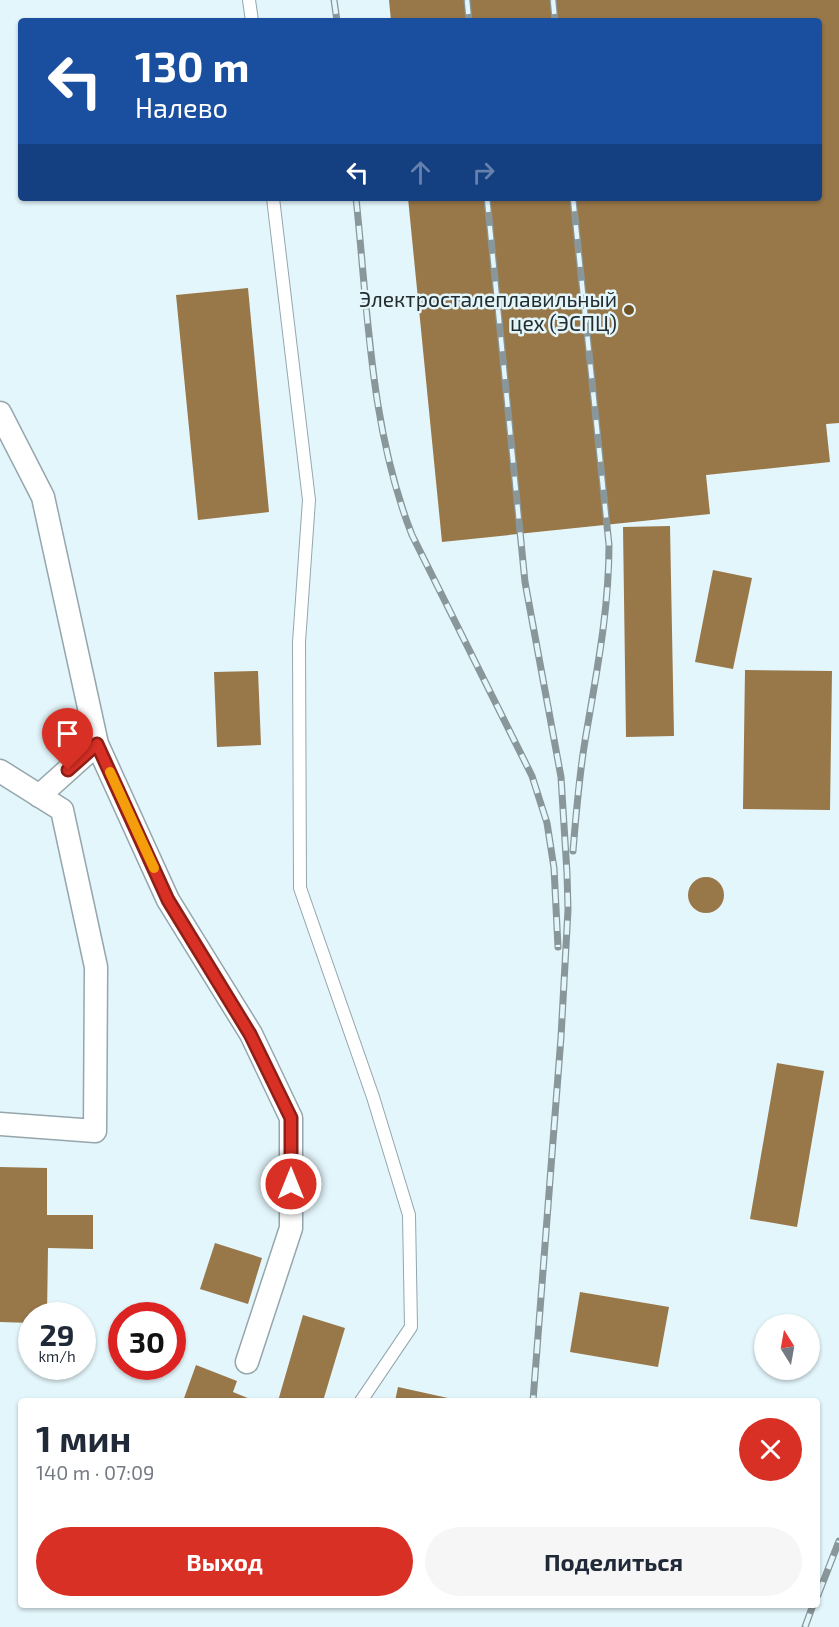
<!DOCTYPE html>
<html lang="ru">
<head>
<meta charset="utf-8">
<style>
  :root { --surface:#fff; --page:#f6f6f7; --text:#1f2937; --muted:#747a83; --accent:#d93025 }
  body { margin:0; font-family:"Exo 2",sans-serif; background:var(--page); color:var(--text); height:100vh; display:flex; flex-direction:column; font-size:22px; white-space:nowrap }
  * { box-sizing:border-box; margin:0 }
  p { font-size:20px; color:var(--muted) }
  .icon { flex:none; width:33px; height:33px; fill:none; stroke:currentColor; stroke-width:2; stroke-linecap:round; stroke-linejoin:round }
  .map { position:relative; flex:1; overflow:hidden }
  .panel { position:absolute; left:18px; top:1398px; width:802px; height:210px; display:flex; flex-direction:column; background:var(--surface); border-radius:6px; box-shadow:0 2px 4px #0004 }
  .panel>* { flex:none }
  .hud { position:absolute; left:18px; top:18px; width:804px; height:183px; border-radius:6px; box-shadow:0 2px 4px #0004; background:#1a4fa0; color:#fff; overflow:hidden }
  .needle { width:39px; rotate:349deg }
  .buttons { position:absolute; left:754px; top:1314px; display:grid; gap:12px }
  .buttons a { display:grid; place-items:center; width:66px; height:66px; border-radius:50%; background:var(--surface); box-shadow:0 2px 4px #0004; font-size:30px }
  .speed { position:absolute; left:18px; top:1302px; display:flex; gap:12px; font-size:30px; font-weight:700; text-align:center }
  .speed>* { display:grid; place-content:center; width:78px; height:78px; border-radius:50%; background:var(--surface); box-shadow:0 2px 4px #0004; line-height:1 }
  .speed small { font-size:15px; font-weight:400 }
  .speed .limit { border:9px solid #d22; background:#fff; color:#111 }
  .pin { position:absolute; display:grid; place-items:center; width:51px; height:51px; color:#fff; margin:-62px -26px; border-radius:50% 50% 50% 0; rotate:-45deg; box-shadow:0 0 6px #0007 }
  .pin .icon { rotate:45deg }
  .me { position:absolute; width:66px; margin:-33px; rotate:0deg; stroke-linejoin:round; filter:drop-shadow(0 0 4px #0008) }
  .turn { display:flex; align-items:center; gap:21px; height:126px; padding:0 18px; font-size:27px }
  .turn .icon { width:78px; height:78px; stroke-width:2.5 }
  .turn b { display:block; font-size:42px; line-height:51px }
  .lanes { display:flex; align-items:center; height:57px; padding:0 18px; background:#0003; justify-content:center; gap:30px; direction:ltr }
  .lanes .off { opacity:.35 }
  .round { display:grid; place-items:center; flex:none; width:63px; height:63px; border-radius:32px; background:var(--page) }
  .overview { display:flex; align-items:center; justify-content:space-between; height:102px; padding:0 18px }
  h1 { font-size:36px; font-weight:700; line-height:45px }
  .action { display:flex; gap:12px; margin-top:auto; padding:12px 18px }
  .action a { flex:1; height:69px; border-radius:36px; background:var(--accent); color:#fff; font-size:24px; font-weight:700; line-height:69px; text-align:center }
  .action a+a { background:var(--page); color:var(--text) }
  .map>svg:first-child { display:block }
  .building { fill:#987749 }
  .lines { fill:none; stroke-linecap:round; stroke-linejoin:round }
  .service-casing { stroke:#95a6ac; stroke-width:14 }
  .minor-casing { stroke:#95a6ac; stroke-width:25 }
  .service { stroke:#fff; stroke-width:12 }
  .minor { stroke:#fff; stroke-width:22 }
  .rail-casing { stroke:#89979a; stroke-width:7 }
  .rail { stroke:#e3f6fb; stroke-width:4.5; stroke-dasharray:14; stroke-linecap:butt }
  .route-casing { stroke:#8d1f18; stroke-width:15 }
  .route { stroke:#d93025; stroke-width:10 }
  .slow { stroke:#f59e0b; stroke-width:10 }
  .poi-dot { fill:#705327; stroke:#e3f6fb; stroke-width:2 }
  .labels { text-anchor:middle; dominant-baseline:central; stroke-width:5; stroke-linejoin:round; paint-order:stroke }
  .poi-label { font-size:21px; fill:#252c2e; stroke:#e3f6fb; text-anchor:end }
</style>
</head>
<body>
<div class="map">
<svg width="839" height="1627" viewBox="0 0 839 1627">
  <rect width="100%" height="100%" fill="#e3f6fb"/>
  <!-- building -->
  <path class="building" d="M389 0H839V423L826 424 830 462 706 475 710 514 442 542 408 198H819V21H391Z
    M248 288 269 512 198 520 176 295Z
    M670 526 674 736 626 737 623 527Z
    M713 570 752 578 733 669 695 662Z
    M745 670 832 671 830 810 743 809Z
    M258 671 261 745 217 747 214 672Z
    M688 895a18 18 0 1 1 36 0a18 18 0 1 1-36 0Z
    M777 1063 824 1071 797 1227 750 1219Z
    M0 1167 47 1168V1215H93V1249L48 1248 47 1316H32V1323L0 1322Z
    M215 1243 262 1258 248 1304 200 1289Z
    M580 1292 669 1307 658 1367 570 1352Z
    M303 1315 345 1328 323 1401H278Z
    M196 1365 237 1381 233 1392 255 1401H183Z
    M398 1387 457 1400V1401H395Z"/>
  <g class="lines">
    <!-- service casing -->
    <g class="service-casing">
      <path id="service" d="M249 0 252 21
        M273 198 309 500 299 642 300 888 373 1097 409 1215 411 1327 361 1401"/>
    </g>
    <!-- minor casing -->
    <g class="minor-casing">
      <path id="minor" d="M0 413 43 497 97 744 168 900 251 1034 291 1118V1228L247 1362
        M0 771 62 810 96 967 95 1131 0 1124
        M39 796 97 744"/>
    </g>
    <!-- service -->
    <use href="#service" class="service"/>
    <!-- minor -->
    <use href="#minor" class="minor"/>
    <!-- rail casing -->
    <g class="rail-casing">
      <path id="rail" d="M334 0 337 21
        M467 0 469 21
        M553 0 555 21
        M356 198C368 311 370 428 412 535L532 776 547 823 554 868 558 947
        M487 198 525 582 561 777 567 873 568 910 561 1037 533 1401
        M573 851C576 814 579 777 585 741 596 675 609 612 609 545L573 198
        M818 1595 839 1541
        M805 1627 813 1605"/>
    </g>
    <!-- rail -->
    <use href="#rail" class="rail"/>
  </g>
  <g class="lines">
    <!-- route casing -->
    <g class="route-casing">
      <path id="route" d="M68 770 97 744 168 900 250 1034 291 1118V1184"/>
    </g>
    <!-- route -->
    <use href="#route" class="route"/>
    <!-- slow -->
    <path class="slow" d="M110 772 154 868"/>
  </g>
  <!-- markers -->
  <circle class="poi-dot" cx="629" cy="310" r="6"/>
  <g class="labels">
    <!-- poi labels -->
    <g class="poi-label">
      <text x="617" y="298">Электросталеплавильный<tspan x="617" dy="24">цех (ЭСПЦ)</tspan></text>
    </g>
  </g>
</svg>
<div class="buttons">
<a><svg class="needle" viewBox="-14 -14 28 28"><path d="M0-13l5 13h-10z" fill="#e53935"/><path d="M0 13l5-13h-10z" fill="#747a83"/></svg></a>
</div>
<div class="speed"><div>29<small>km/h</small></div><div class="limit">30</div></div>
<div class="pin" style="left:68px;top:770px;background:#d93025"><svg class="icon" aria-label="arrive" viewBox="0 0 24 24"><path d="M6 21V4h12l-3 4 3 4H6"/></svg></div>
<svg class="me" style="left:291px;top:1184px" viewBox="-20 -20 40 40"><circle r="17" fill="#d93025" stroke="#fff" stroke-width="3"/><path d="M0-11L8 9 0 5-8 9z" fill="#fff"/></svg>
<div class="hud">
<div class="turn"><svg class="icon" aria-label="left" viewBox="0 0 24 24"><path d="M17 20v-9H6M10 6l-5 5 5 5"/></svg><div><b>130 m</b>Налево</div></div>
<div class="lanes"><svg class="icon" aria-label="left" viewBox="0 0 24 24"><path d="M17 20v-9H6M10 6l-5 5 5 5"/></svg><svg class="icon off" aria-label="ahead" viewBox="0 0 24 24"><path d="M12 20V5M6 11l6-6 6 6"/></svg><svg class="icon off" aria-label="right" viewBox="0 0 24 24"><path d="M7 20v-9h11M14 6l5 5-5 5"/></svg></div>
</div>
<section class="panel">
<div class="overview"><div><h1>1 мин</h1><p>140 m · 07:09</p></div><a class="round" style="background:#d93025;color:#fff"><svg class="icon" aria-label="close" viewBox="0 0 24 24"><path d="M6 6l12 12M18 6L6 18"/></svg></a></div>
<div class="action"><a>Выход</a><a>Поделиться</a></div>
</section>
</div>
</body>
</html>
